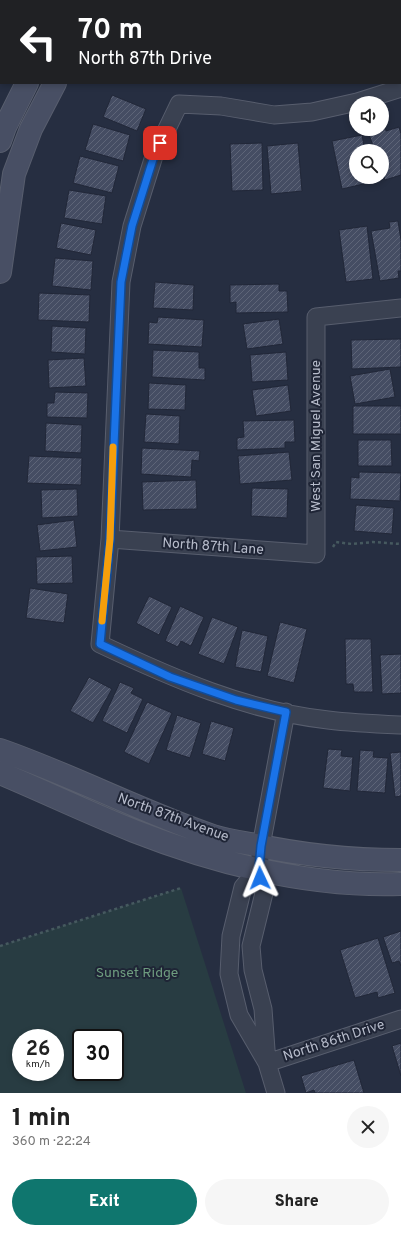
<!DOCTYPE html>
<html lang="en">
<head>
<meta charset="utf-8">
<style>
  :root { --surface:#fff; --page:#f6f6f6; --text:#222; --muted:#767676; --accent:#0f766e }
  body { margin:0; font-family:Overpass,sans-serif; background:var(--page); color:var(--text); height:100vh; display:flex; flex-direction:column; font-size:15px; white-space:nowrap }
  * { box-sizing:border-box; margin:0 }
  p { font-size:13px; color:var(--muted) }
  .icon { flex:none; width:22px; height:22px; fill:none; stroke:currentColor; stroke-width:2; stroke-linecap:round; stroke-linejoin:round }
  .map { position:relative; height:1093px; overflow:hidden }
  .side { display:flex; flex-direction:column; background:var(--surface); flex:1 }
  .side>* { flex:none }
  .banner { position:absolute; left:0px; top:0px; width:401px; height:84px; box-shadow:0 2px 6px #0003; background:#202124; color:#fff; overflow:hidden }
  .fabs { position:absolute; left:349px; top:96px; display:grid; gap:8px }
  .fabs a { display:grid; place-items:center; width:40px; height:40px; border-radius:50%; background:var(--surface); box-shadow:0 2px 6px #0003; font-size:20px }
  .speed { position:absolute; left:12px; top:1029px; display:flex; gap:8px; font-size:20px; font-weight:700; text-align:center }
  .speed>* { display:grid; place-content:center; width:52px; height:52px; border-radius:50%; background:var(--surface); box-shadow:0 2px 6px #0003; line-height:1 }
  .speed small { font-size:10px; font-weight:400 }
  .speed .limit { border:2px solid #111; border-radius:6px; background:#fff; color:#111 }
  .pin { position:absolute; display:grid; place-items:center; width:34px; height:34px; color:#fff; margin:-17px; border-radius:8px; box-shadow:0 2px 6px #0006 }
  .me { position:absolute; width:44px; margin:-22px; rotate:358deg; stroke-linejoin:round; filter:drop-shadow(0 0 3px #0008) }
  .turn { display:flex; align-items:center; gap:14px; height:84px; padding:0 12px; font-size:18px }
  .turn .icon { width:52px; height:52px; stroke-width:2.5 }
  .turn b { display:block; font-size:28px; line-height:34px }
  .round { display:grid; place-items:center; flex:none; width:42px; height:42px; border-radius:21px; background:var(--page) }
  .summary { display:flex; align-items:center; justify-content:space-between; height:68px; padding:0 12px }
  h1 { font-size:24px; font-weight:800; line-height:30px }
  .cta { display:flex; gap:8px; margin-top:auto; padding:8px 12px }
  .cta a { flex:1; height:46px; border-radius:24px; background:var(--accent); color:#fff; font-size:16px; font-weight:800; line-height:46px; text-align:center }
  .cta a+a { background:var(--page); color:var(--text) }
  .map>svg:first-child { display:block }
  .green { fill:#283c42; fill-rule:evenodd }
  .building { fill:url(#building-hatch); stroke:#212738 }
  .lines { fill:none; stroke-linecap:round; stroke-linejoin:round }
  .street-casing { stroke:#585e6e; stroke-width:19 }
  .secondary-casing { stroke:#585e6e; stroke-width:24 }
  .path { stroke:#46595f; stroke-width:2.5; stroke-dasharray:3 3; stroke-linecap:butt }
  .street { stroke:#3a4151; stroke-width:17 }
  .secondary { stroke:#484f64; stroke-width:22 }
  .route-casing { stroke:#114b97; stroke-width:10 }
  .route { stroke:#1a73e8; stroke-width:7 }
  .slow { stroke:#f59e0b; stroke-width:7 }
  .labels { text-anchor:middle; dominant-baseline:central; stroke-width:4; stroke-linejoin:round; paint-order:stroke }
  .street-label { font-size:14px; fill:#b7bccb; stroke:#1f2536 }
  .park-label { font-size:14px; fill:#6e9c7f; stroke:#1f2536 }
</style>
</head>
<body>
<div class="map">
<svg width="401" height="1093" viewBox="0 0 401 1093">
  <defs>
    <pattern id="building-hatch" width="6" height="6" patternUnits="userSpaceOnUse"><rect width="6" height="6" fill="#454d63"/><path d="M-1 1l2-2M0 6l6-6M5 7l2-2" fill="none" stroke="#5e6578"/></pattern>
  </defs>
  <rect width="100%" height="100%" fill="#262e41"/>
  <!-- green -->
  <path class="green" d="M181 888 246 1093H0V946ZM21 1038H55V1072H21ZM81 1038H115V1072H81Z"/>
  <!-- building -->
  <path class="building" d="M400 34 401 37 400 52Z
    M112 95 146 109 137 131 103 117Z
    M93 124 130 135 123 161 85 150Z
    M385 126 386 131 399 127 401 134V175L385 180 382 172V151H375L368 132 382 129V127Z
    M362 135 365 151H356V177H371L372 182 342 189 332 141Z
    M262 143 263 190 232 191 230 144Z
    M298 143 302 191 271 194 267 146Z
    M80 156 119 166 112 193 73 183Z
    M69 190 106 196 102 224 64 218Z
    M398 221 401 240V271H398L399 278 380 281 371 231 390 228 389 222Z
    M61 223 96 230 91 255 56 248Z
    M367 226 373 279 346 282 339 230Z
    M55 258 93 261 91 290 52 286Z
    M155 282 194 285 193 310 153 308Z
    M279 284V291H287L288 312 236 313V302L230 303V285Z
    M39 293 90 295 89 322 38 320Z
    M158 317 204 320 202 347 148 344 149 322 157 323Z
    M279 319 283 344 247 349 243 324Z
    M52 326 86 328 85 354 51 352Z
    M401 339V367L352 369 351 340Z
    M153 350 199 352V368H205V380L152 377Z
    M286 352 288 380 252 382 250 355Z
    M84 358 86 386 49 388 48 360Z
    M390 369 395 397 355 404 350 376Z
    M149 383 186 385 185 410 148 409Z
    M288 385 291 411 256 416 252 390Z
    M55 392 88 393 87 418 47 417V403H54Z
    M353 406H401V434H353Z
    M146 414 180 416 179 444 144 442Z
    M294 420 295 442H285V448L237 450V438L244 437 243 421Z
    M46 423 82 425 81 453 45 451Z
    M358 440H391L392 466H358Z
    M142 448 200 451 199 461 192 460 191 477 141 474Z
    M289 452 292 480 240 484 238 456Z
    M29 456 82 458 81 485 27 483Z
    M359 472 401 473 400 501 350 499 351 477 359 478Z
    M196 480 197 509 143 510 142 482Z
    M252 488 288 489 287 518 251 516Z
    M77 489 78 516 42 518 41 490Z
    M356 505 394 508 392 534 354 531Z
    M74 520 77 547 40 551 37 525Z
    M72 556 73 583 37 584 36 557Z
    M30 588 68 594 64 623 26 618Z
    M149 596 172 607 159 635 136 623Z
    M180 606 204 617 191 646 181 641 178 647 165 641Z
    M212 617 238 627 224 664 198 654Z
    M280 622 307 629 294 683 267 676Z
    M242 630 268 636 261 672 235 667Z
    M345 639H371L373 692H354L353 684H346Z
    M401 654V693L382 694 380 655Z
    M89 677 112 689 93 723 70 711Z
    M120 682 134 688 131 693 143 699 127 733 102 721Z
    M147 702 172 713 149 764 124 752Z
    M177 715 201 723 190 758 166 750Z
    M211 721 234 728 225 761 202 754Z
    M328 749 342 750 341 756 353 757 350 791 323 788Z
    M360 750 374 751 373 757 388 758 385 793 357 791Z
    M401 752V796L395 797 390 753Z
    M401 931V966L399 961 392 963 383 937Z
    M378 938 395 993 378 998 377 992 355 998 340 950Z
    M401 1043V1076L392 1046Z
    M354 1060 364 1093H315L314 1090 306 1093 301 1076Z"/>
  <g class="lines">
    <!-- street casing -->
    <g class="street-casing">
      <path id="street" d="M401 88 357 102 312 112 274 115 221 106 179 104 154 156 132 226 121 282 110 539 100 644C172 678 247 711 328 720 352 723 377 724 401 725
        M110 539 316 554V317L401 308
        M259 868 243 887 231 936 229 974 239 1015 267 1063 276 1093
        M267 1063 263 1009 253 970 251 946 264 893 259 868 261 846 286 712
        M267 1063 401 1019"/>
    </g>
    <!-- secondary casing -->
    <g class="secondary-casing">
      <path id="secondary" d="M69 1 70 0
        M97 1 98 0
        M0 141 5 127 27 83
        M0 272 14 174 31 129 55 83
        M0 750C72 775 140 811 213 836 225 840 239 842 251 844 301 855 350 860 401 860
        M0 773C45 792 89 813 134 831 218 864 311 887 401 884"/>
    </g>
    <!-- path -->
    <path class="path" d="M333 547 336 542 352 544 373 542 401 544
      M0 946 181 888"/>
    <!-- street -->
    <use href="#street" class="street"/>
    <!-- secondary -->
    <use href="#secondary" class="secondary"/>
  </g>
  <g class="lines">
    <!-- route casing -->
    <g class="route-casing">
      <path id="route" d="M160 143 154 156 132 226 121 282 110 539 100 644 170 677 236 700 286 712 261 846 259 868 260 878"/>
    </g>
    <!-- route -->
    <use href="#route" class="route"/>
    <!-- slow -->
    <path class="slow" d="M102 621 110 539 113 447"/>
  </g>
  <g class="labels">
    <!-- street labels -->
    <g class="street-label">
      <text transform="translate(316 436) rotate(-90)">West San Miguel Avenue</text>
      <text transform="translate(213 547) rotate(4)">North 87th Lane</text>
      <text transform="translate(173 818) rotate(20)">North 87th Avenue</text>
      <text transform="translate(334 1041) rotate(-18)">North 86th Drive</text>
    </g>
    <!-- park labels -->
    <g class="park-label">
      <text x="137" y="973">Sunset Ridge</text>
    </g>
  </g>
</svg>
<div class="fabs">
<a><svg class="icon" aria-label="sound" viewBox="0 0 24 24"><path d="M4 9h4l5-4v14l-5-4H4zM17 9q2 3 0 6"/></svg></a>
<a><svg class="icon" aria-label="search" viewBox="0 0 24 24"><circle cx="10" cy="10" r="6"/><path d="M15 15l6 6"/></svg></a>
</div>
<div class="speed"><div>26<small>km/h</small></div><div class="limit">30</div></div>
<div class="pin" style="left:160px;top:143px;background:#d93025"><svg class="icon" aria-label="arrive" viewBox="0 0 24 24"><path d="M6 21V4h12l-3 4 3 4H6"/></svg></div>
<svg class="me" style="left:260px;top:878px" viewBox="-20 -20 40 40"><path d="M0-17L14 15 0 8-14 15z" fill="#1a73e8" stroke="#fff" stroke-width="4"/></svg>
<div class="banner">
<div class="turn"><svg class="icon" aria-label="left" viewBox="0 0 24 24"><path d="M17 20v-9H6M10 6l-5 5 5 5"/></svg><div><b>70 m</b>North 87th Drive</div></div>
</div>
</div>
<section class="side">
<div class="summary"><div><h1>1 min</h1><p>360 m · 22:24</p></div><a class="round"><svg class="icon" aria-label="close" viewBox="0 0 24 24"><path d="M6 6l12 12M18 6L6 18"/></svg></a></div>
<div class="cta"><a>Exit</a><a>Share</a></div>
</section>
</body>
</html>
